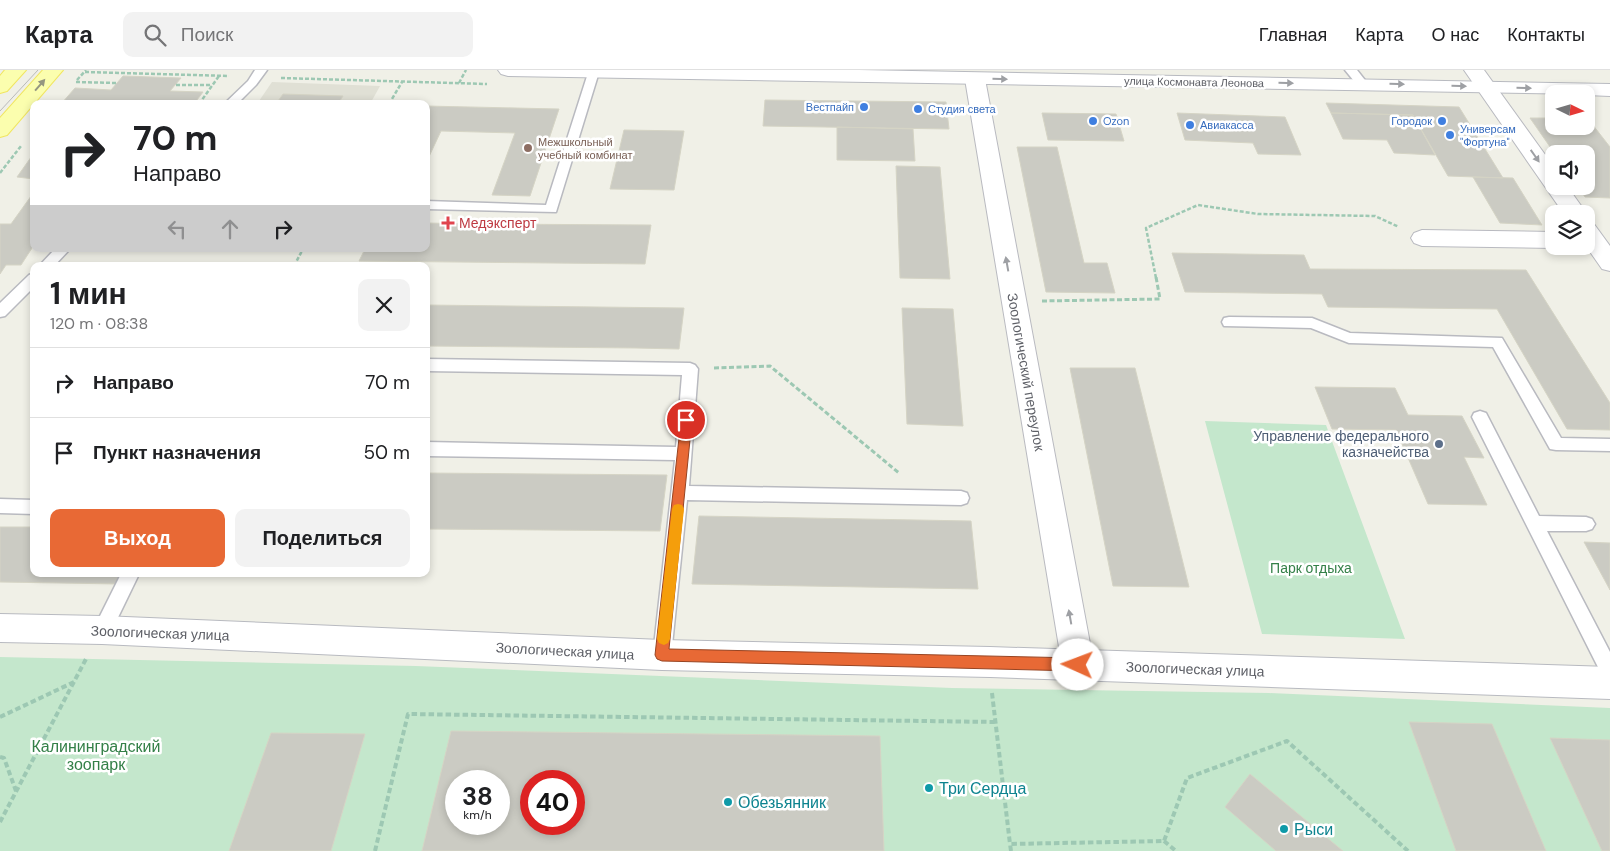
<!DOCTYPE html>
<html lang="ru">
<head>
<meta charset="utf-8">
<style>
  :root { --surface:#fff; --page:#f2f2f2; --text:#202124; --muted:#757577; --line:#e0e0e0; --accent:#e86935 }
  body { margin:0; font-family:"DM Sans",sans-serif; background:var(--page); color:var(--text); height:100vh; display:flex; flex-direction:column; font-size:19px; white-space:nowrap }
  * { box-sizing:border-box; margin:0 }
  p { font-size:16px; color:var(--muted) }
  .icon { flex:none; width:28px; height:28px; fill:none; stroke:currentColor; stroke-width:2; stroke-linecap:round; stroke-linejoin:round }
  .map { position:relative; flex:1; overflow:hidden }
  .details { position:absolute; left:30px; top:192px; width:400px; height:315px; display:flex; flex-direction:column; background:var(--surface); border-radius:10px; box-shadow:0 2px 8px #0003 }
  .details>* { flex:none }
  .banner { position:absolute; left:30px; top:30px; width:400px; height:152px; border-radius:10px; box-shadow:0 2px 8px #0003; background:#fff; color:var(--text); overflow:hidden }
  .needle { width:32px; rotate:95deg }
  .controls { position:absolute; left:1545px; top:15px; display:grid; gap:10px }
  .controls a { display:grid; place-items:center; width:50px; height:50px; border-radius:10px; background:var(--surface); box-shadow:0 2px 8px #0003; font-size:25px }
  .speed { position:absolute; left:445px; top:700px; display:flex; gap:10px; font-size:25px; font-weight:700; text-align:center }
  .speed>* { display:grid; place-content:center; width:65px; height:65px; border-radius:50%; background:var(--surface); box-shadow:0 2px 8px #0003; line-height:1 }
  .speed small { font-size:12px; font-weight:400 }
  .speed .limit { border:8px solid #d22; background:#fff; color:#111 }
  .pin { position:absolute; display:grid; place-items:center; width:42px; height:42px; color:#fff; margin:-21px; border:2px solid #fff; border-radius:50%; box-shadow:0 1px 5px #0007 }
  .me { position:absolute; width:55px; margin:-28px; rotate:272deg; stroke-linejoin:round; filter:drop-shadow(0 0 4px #0008) }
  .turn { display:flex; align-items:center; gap:18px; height:105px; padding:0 20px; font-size:22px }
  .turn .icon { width:65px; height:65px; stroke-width:2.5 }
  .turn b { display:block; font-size:35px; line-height:42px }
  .lanes { display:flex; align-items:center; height:48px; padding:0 20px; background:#0003; justify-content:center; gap:25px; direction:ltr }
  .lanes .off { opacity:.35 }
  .round { display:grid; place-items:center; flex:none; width:52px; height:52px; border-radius:10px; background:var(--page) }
  .summary { display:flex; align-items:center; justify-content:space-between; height:85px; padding:0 20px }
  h1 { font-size:30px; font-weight:700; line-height:38px }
  .action { display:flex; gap:10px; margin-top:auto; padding:10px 20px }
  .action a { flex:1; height:58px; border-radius:10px; background:var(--accent); color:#fff; font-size:20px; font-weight:700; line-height:58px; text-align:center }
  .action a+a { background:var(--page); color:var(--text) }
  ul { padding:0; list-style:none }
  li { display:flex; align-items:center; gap:15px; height:70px; padding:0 20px; border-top:1px solid var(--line) }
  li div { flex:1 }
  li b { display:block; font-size:19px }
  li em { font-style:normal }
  header { display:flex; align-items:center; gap:30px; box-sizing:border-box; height:70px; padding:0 25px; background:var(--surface); border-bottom:1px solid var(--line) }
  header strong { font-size:24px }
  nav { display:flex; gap:28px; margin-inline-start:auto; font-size:18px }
  .search { width:350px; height:45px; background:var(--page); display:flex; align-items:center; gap:12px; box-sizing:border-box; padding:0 18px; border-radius:10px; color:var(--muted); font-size:19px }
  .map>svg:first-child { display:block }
  .education { fill:#e0e0d5 }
  .green { fill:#c4e7cc; fill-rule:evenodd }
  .building { fill:#cbcbc3; stroke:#d5d4c5; fill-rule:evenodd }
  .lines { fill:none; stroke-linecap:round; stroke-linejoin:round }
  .lane-casing { stroke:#b9bac0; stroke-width:3 }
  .street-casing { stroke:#b9bac0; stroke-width:2 }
  .secondary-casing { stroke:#b8bac0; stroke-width:2 }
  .primary-casing { stroke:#f1e660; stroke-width:2 }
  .path-far2 { stroke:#9dc8b3; stroke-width:2.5; stroke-dasharray:4 2; stroke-linecap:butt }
  .path-far1 { stroke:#9dc8b3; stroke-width:3; stroke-dasharray:5 2.5; stroke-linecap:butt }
  .path { stroke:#9dc8b3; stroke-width:4; stroke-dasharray:5.5 3; stroke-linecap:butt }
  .lane { fill:#fff; fill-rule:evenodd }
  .street { fill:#fff; fill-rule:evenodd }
  .secondary { fill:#fff; fill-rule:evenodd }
  .primary { fill:#fbfeae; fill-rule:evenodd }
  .tram { stroke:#b9b9ba; stroke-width:1 }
  .oneway { fill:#9ea0a4 }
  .oneway2 { fill:#959780 }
  .route { fill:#e86935; stroke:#974422 }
  .slow { fill:#f59e0b }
  .shop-dot { fill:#3f7fe0; stroke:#fff; stroke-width:2 }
  .education-dot { fill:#8d6e63; stroke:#fff; stroke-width:2 }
  .health-dot { fill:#e0444e; stroke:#fff; stroke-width:2 }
  .service-dot { fill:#5c6f8a; stroke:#fff; stroke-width:2 }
  .culture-dot { fill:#0f9aa8; stroke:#fff; stroke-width:2 }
  .labels { text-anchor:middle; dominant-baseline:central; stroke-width:5; stroke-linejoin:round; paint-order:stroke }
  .far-street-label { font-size:11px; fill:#5e6067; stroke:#fff }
  .far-shop-label { font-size:11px; fill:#366cbe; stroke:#fff; text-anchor:start }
  .far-education-label { font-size:11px; fill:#785e54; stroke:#fff; text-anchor:start }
  .health-label { font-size:14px; fill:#be3a42; stroke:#fff; text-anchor:start }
  .street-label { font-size:14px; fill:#5e6067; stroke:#fff }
  .service-label { font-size:14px; fill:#4e5e75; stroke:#fff; text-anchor:end }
  .park-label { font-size:14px; fill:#348048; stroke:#fff }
  .near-park-label { font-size:16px; fill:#348048; stroke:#fff }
  .near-culture-label { font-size:16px; fill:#0d838f; stroke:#fff; text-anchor:start }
</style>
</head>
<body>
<header>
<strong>Карта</strong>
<div class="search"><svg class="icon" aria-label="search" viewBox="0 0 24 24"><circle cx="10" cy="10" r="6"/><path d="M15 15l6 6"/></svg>Поиск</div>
<nav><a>Главная</a><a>Карта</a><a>О нас</a><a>Контакты</a></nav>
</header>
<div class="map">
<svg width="1610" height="781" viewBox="0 0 1610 781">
  <rect width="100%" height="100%" fill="#f0f0e7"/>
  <!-- education -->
  <path class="education" d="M272 12 380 16 370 34H257Z"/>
  <!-- green -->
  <path class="green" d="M1205 351 1326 355 1405 569 1262 564Z
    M0 587 416 596 952 618 1269 623 1610 638V781H0ZM456 711H499V754H456ZM531 711H574V754H531Z"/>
  <!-- building -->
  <path class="building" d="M123 6 181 8 170 21 203 22 194 34H61L75 18 111 20Z
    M283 24 343 26 338 34H276Z
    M765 30 946 32 949 59 763 56Z
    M1326 33 1459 37 1503 108 1448 106 1413 45 1331 43Z
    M426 36 559 39 530 126 492 125 515 63 441 61 426 93Z
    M1042 43 1116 44 1124 71 1048 70Z
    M1177 43 1285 47 1301 85 1258 84 1253 73 1185 70Z
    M1331 43 1413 45 1435 85 1394 83 1387 70 1343 69Z
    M1530 48H1554V56H1586V49L1589 50 1610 77V128L1585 127 1578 116H1586V84H1555Z
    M837 57 913 59 915 91 837 90Z
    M624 60 684 61 674 120 610 119Z
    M1017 77H1057L1084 193H1107L1115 223 1046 222Z
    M34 83V109L17 107Z
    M896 96 940 97 950 209 900 208Z
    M1473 107 1513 108 1542 155 1500 153Z
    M34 122V175L21 195H6L0 204V154H11Z
    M426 153 478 154 651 155 645 194 359 191 365 179H426Z
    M1172 183 1304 185 1310 199 1526 200 1610 333V360L1567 359 1497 239 1328 237 1322 224 1185 222Z
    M426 235 684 238 679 279 636 278 426 276Z
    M902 238 953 239 963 356 907 354Z
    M1070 298H1135L1189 517 1113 516Z
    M1315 317 1395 318 1408 345 1462 346 1484 388 1464 387 1487 435 1428 434 1396 360 1332 359Z
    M426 403 667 405 660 461 426 459Z
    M699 446 971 451 978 519 692 514Z
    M0 457H34V504H124L119 514 0 512Z
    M1584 472 1610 473V520Z
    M1409 652 1492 654 1546 781H1456Z
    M451 661 880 666 884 781H422ZM456 711H499V754H456ZM531 711H574V754H531Z
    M271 663 365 664 331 781H229Z
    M1550 668 1610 670V781H1602Z
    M1250 704 1343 781H1276L1225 737Z"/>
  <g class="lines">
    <!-- lane casing -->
    <g class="lane-casing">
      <path id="lane" d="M255 0H267L256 15 237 34H224L248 11Z
        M589 0H597L599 2 556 142 426 139V131L546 135Z
        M1345 0H1357L1368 14 1366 16H1358Z
        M55 179H70L54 196H39Z
        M34 203V217L5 246 0 247V233L29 205Z
        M1229 247 1312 248 1350 263 1502 268 1561 368 1610 369V381L1556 380 1550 379 1493 277 1349 273 1311 258 1224 256 1222 252 1224 248Z
        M426 289 690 293 695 295 698 299 689 416 961 421 967 423 969 428 967 433 961 435 687 430 671 585 669 591 662 594 655 591 653 585 675 390 426 386V372L676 377 682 305 426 301Z
        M1480 341 1486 343 1539 446 1586 447 1592 449 1595 454 1592 459 1586 461H1547L1610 582V610L1603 607 1472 347 1474 343Z
        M0 429 34 430V444L0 443Z
        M121 504H139L109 566 102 569 95 566 93 560Z"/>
    </g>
    <!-- street casing -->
    <g class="street-casing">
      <path id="street" d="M1464 0H1484L1554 97V116H1567L1587 144 1586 145V144H1564Z
        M975 3 982 5 985 9 1094 595 1089 606 1078 610 1067 606 1062 595 965 9 968 5Z
        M1586 152 1594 154 1610 176V201L1602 199 1586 176Z
        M1422 160 1554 162V176H1559L1554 178 1422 176 1414 173 1411 168 1414 163Z"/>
    </g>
    <!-- secondary casing -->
    <g class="secondary-casing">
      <path id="secondary" d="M498 0H859L1610 14V26L1586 25V24L508 6 501 4Z
        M0 544 102 546 662 570 990 577 1610 597V629L990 607 662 600 102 574 0 572Z"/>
    </g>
    <!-- primary casing -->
    <g class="primary-casing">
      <path id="primary" d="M5 0H26L7 21 0 23V6Z
        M43 0H63L7 65 0 67V48Z"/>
    </g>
    <!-- path-far2 -->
    <path class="path-far2" d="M85 2 229 6
      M281 8 487 14
      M77 10 86 0
      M76 12 117 13
      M459 13 466 0
      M176 15H212
      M199 34 219 6
      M389 34 402 12
      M0 103 21 76
      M294 196 303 179
      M1156 208 1146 158 1198 135 1258 144 1375 146 1399 157"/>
    <!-- path-far1 -->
    <path class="path-far1" d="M1042 231 1160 229 1156 207
      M714 298 770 296 899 403"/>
    <!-- path -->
    <path class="path" d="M992 623 1010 774
      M0 647 74 612
      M0 687 4 688 16 721
      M0 752 86 589
      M1164 771 1176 781
      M375 781 408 644 996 652
      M1011 781 1010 774 1164 771 1187 708 1287 671 1408 781"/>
    <!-- lane -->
    <use href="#lane" class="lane"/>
    <!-- street -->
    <use href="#street" class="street"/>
    <!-- secondary -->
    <use href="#secondary" class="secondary"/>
    <!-- primary -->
    <use href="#primary" class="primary"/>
    <!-- tram -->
    <path class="tram" d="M0 41 38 0"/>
  </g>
  <!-- one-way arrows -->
  <defs><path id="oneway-solid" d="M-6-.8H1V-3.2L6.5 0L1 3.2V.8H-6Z" transform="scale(1.25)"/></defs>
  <g class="oneway">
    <use href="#oneway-solid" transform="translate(1000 9) rotate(1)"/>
    <use href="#oneway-solid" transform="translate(1286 13) rotate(1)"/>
    <use href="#oneway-solid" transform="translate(1397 14) rotate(1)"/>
    <use href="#oneway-solid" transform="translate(1459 16) rotate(1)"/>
    <use href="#oneway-solid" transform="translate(1524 18) rotate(2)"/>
    <use href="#oneway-solid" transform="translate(1535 86) rotate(55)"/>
    <use href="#oneway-solid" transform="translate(1007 194) rotate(-100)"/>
    <use href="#oneway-solid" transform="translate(1070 547) rotate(-100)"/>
  </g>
  <use class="oneway2" href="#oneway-solid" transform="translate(40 15) rotate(-49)"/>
  <!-- route -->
  <path class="route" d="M686 345 692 350 669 579 1078 588 1083 590 1085 595 1083 599 1078 601 662 591 657 589 655 585 681 350Z"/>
  <!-- slow -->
  <path class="slow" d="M678 434 682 435 684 439 670 569 668 573 664 575 659 573 657 569 672 439 674 435Z"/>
  <!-- markers -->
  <g class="shop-dot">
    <circle cx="864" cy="37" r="5"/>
    <circle cx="918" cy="39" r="5"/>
    <circle cx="1093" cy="51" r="5"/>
    <circle cx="1442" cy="51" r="5"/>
    <circle cx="1190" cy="55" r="5"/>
    <circle cx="1450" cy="65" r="5"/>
  </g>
  <circle class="education-dot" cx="528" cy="78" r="5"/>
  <path class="health-dot" d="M445.5 145.5h5v5h5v5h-5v5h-5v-5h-5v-5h5z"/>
  <circle class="service-dot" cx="1439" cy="374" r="5"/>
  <g class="culture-dot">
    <circle cx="929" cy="718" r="5"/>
    <circle cx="728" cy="732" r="5"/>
    <circle cx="1284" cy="759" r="5"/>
  </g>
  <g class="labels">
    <!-- far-street labels -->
    <g class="far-street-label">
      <text transform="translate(1194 12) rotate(1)">улица Космонавта Леонова</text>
    </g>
    <!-- far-shop labels -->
    <g class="far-shop-label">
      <text x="854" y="37" text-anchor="end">Вестпайп</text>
      <text x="928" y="39">Студия света</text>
      <text x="1103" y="51">Ozon</text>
      <text x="1432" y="51" text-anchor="end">Городок</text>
      <text x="1200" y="55">Авиакасса</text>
      <text x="1460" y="59">Универсам<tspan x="1460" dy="13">"Фортуна"</tspan></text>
    </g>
    <!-- far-education labels -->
    <g class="far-education-label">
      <text x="538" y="72">Межшкольный<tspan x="538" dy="13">учебный комбинат</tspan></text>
    </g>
    <!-- health labels -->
    <g class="health-label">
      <text x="459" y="153">Медэксперт</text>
    </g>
    <!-- street labels -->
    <g class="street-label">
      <text transform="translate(1026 302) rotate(80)">Зоологический переулок</text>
      <text transform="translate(160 563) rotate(2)">Зоологическая улица</text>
      <text transform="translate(565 581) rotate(3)">Зоологическая улица</text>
      <text transform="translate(1195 599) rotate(2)">Зоологическая улица</text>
    </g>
    <!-- service labels -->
    <g class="service-label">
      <text x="1429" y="366">Управление федерального<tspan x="1429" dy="16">казначейства</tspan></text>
    </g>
    <!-- park labels -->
    <g class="park-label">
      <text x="1311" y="498">Парк отдыха</text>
    </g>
    <!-- near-park labels -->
    <g class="near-park-label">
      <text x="96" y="676">Калининградский<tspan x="96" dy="18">зоопарк</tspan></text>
    </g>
    <!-- near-culture labels -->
    <g class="near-culture-label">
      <text x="939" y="718">Три Сердца</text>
      <text x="738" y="732">Обезьянник</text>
      <text x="1294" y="759">Рыси</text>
    </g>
  </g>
</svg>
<div class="controls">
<a><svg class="needle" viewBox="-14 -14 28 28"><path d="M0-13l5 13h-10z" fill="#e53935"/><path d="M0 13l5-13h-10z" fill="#757577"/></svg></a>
<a><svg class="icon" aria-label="sound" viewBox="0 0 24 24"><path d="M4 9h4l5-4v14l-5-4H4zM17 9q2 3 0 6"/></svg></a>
<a><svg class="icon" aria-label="layers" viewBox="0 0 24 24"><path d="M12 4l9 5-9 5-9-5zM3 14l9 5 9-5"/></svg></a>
</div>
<div class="speed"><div>38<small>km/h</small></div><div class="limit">40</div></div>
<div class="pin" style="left:686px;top:350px;background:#d93025"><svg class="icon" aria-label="arrive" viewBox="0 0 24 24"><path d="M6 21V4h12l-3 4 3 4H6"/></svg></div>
<svg class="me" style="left:1078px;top:595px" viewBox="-20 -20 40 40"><circle r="19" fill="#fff"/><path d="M0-13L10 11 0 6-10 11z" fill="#e86935"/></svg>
<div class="banner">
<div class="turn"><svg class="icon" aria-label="right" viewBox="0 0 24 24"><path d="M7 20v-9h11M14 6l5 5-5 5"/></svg><div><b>70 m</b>Направо</div></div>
<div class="lanes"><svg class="icon off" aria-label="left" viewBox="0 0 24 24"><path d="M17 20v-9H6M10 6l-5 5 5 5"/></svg><svg class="icon off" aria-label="ahead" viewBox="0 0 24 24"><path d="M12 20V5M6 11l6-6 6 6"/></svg><svg class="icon" aria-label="right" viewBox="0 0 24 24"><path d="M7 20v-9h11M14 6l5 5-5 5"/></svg></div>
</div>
<section class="details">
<div class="summary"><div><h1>1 мин</h1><p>120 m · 08:38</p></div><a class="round"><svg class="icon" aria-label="close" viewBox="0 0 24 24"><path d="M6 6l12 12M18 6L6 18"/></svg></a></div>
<ul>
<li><svg class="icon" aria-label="right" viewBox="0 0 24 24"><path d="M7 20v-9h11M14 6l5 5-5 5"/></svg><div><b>Направо</b></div><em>70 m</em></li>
<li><svg class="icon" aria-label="arrive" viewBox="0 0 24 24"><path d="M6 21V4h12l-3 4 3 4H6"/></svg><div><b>Пункт назначения</b></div><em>50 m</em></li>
</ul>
<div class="action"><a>Выход</a><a>Поделиться</a></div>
</section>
</div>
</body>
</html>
